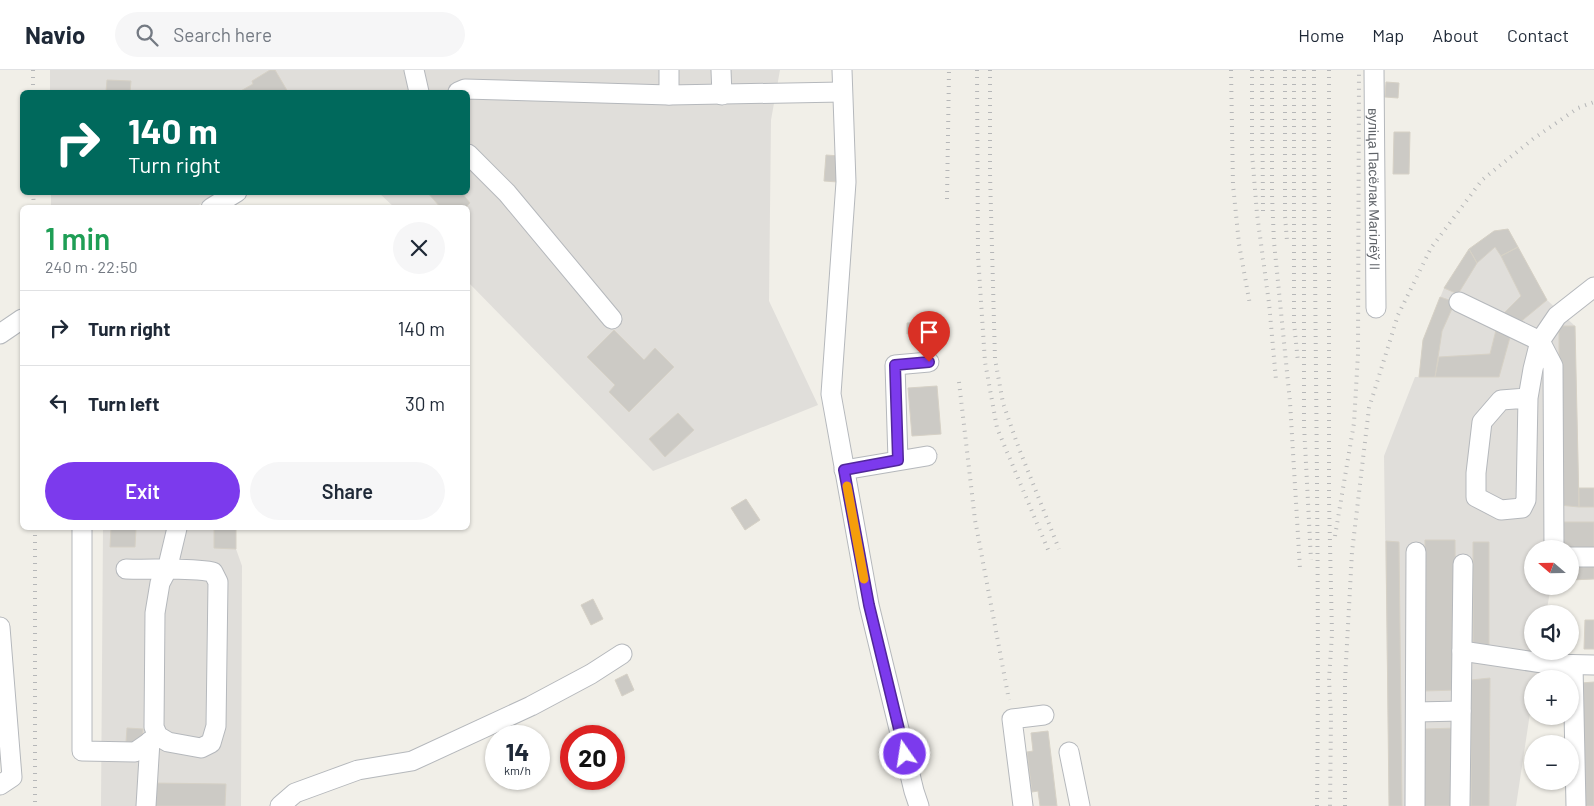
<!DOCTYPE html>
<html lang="en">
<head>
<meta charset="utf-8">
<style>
  :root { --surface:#fff; --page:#f6f6f7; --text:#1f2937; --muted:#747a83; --line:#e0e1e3; --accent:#7c3aed }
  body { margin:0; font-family:Barlow,sans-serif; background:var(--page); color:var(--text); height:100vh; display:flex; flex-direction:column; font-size:19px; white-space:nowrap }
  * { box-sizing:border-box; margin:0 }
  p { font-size:16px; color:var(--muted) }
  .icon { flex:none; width:28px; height:28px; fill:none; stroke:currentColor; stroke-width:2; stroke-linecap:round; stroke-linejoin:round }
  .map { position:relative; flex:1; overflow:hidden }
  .drawer { position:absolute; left:20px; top:135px; width:450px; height:325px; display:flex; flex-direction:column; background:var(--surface); border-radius:8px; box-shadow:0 1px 4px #0004 }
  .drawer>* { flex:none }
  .banner { position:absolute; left:20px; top:20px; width:450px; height:105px; border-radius:8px; box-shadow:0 1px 4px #0004; background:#00695c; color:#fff; overflow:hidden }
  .needle { width:32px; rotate:290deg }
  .controls { position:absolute; left:1524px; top:470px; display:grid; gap:10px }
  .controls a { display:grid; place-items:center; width:55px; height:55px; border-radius:50%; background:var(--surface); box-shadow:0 1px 4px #0004; font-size:25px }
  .speed { position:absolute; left:485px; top:655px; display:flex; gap:10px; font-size:25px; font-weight:700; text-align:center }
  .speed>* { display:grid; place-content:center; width:65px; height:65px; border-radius:50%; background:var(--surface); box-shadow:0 1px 4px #0004; line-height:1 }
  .speed small { font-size:12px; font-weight:400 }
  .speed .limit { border:8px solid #d22; background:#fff; color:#111 }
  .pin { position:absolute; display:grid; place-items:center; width:42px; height:42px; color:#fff; margin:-51px -21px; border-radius:50% 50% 50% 0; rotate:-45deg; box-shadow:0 0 5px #0007 }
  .pin .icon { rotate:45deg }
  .me { position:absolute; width:55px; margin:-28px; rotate:347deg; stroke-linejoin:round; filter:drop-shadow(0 0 4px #0008) }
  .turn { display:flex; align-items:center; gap:18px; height:105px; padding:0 25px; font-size:22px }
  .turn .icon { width:65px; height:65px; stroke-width:2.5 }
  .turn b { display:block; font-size:35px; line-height:42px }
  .round { display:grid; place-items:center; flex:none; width:52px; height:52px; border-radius:26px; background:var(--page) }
  .summary { display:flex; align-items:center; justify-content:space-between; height:85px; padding:0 25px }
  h1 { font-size:30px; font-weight:600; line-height:38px; color:#1e9e55 }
  .action { display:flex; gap:10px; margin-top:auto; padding:10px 25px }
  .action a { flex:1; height:58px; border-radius:30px; background:var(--accent); color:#fff; font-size:20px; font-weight:600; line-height:58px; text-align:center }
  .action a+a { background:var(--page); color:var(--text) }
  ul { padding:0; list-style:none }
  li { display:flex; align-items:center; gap:15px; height:75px; padding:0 25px; border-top:1px solid var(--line) }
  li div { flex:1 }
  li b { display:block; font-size:19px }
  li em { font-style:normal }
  header { display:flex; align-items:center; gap:30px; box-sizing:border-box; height:70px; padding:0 25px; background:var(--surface); border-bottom:1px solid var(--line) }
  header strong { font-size:24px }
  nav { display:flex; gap:28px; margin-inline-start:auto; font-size:18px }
  .search { width:350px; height:45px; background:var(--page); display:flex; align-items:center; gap:12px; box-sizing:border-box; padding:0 18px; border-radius:28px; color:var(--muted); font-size:19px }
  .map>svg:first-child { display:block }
  .industrial { fill:#e0deda }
  .building { fill:#cccac5; stroke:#d6d1c6 }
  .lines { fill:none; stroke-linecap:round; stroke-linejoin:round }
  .minor-casing { stroke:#b5b8bc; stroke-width:21 }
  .minor { stroke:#fff; stroke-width:19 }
  .rail { stroke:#b6b7b8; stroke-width:4; stroke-dasharray:1 6; stroke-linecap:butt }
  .route-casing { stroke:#51269a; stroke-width:12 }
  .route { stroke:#7c3aed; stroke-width:9 }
  .slow { stroke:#f59e0b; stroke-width:9 }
  .labels { text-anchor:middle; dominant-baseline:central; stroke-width:4.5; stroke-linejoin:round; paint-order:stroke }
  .street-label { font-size:14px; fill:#5f6368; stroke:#fff }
</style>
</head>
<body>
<header>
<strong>Navio</strong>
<div class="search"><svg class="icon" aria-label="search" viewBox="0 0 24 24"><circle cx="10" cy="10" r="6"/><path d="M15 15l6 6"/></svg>Search here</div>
<nav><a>Home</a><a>Map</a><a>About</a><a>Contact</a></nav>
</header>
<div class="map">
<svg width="1594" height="736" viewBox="0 0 1594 736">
  <rect width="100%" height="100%" fill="#f1efe8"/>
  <!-- industrial -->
  <path class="industrial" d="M50 0H780L771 50 769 231 818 335 653 401 468 212V138L394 137 379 123 468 122V22H50Z
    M51 123H221L193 138 51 137Z
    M1508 159 1547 230 1575 256 1579 418H1594V509L1570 510V479H1532V516H1551L1546 544H1532V581H1540L1536 609H1532V630L1516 736H1389L1384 386 1415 307H1419L1423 270 1444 218 1494 161Z
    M103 458H236V479L242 496 241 736H101Z"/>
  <!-- building -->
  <path class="building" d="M270 0H275L288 22H239L253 14 252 11Z
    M107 10 131 11 130 22H106Z
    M1386 12 1399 13 1398 28 1385 27Z
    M1394 62H1410L1409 104H1393Z
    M826 85 840 86 838 112 824 111Z
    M427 122H461L470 133 465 138H441Z
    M1508 159 1518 177 1501 186 1495 177 1477 193 1469 179 1494 161Z
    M1518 177 1547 230 1518 254 1502 245 1521 226 1501 186Z
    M1469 179 1477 193 1458 224 1444 218Z
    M1440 227 1455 232 1442 261 1435 307H1419L1423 270Z
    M935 251 936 276 921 277 920 264H907V253Z
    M1497 256 1512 260 1499 307H1435L1439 287 1490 284Z
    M1559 256H1575L1579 437 1559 435Z
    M614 260 644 290 655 278 674 297 629 342 609 322 615 315 587 287Z
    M937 316 941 364 912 366 908 318Z
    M678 343 694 360 665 387 649 369Z
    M1579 418H1594V437H1579Z
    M746 429 760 450 745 460 731 438Z
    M1558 452H1594V478L1558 479Z
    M111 458H136L135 477H110Z
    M214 458H236V479L214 478Z
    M1425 470H1455L1456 620 1424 621Z
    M1386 471 1399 472 1402 736H1389Z
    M1473 472H1489V578H1473Z
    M1594 496V509L1570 510V497Z
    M593 529 603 549 591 555 581 535Z
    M1585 550H1594V579H1584Z
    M627 604 634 620 622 626 615 610Z
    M1490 608 1489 736H1471V610Z
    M1594 612V736H1584L1581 613Z
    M127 658 143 659 142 674 126 672Z
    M1457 658 1456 736H1424V659Z
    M1048 661 1057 736H1040L1038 721 1032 722 1027 682 1033 681 1031 663Z
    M151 713 226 714 225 736H150Z"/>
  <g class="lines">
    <!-- minor casing -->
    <g class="minor-casing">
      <g id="minor">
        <path d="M414 0 419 22"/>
        <path d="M721 0 722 25"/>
        <path d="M842 0 846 112 831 324 869 535 914 721 919 736"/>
        <path id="s1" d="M1374 0 1376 238"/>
        <path d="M458 22 465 19 669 25 842 22"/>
        <path d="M669 25V0"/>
        <path d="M468 84 507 123 612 249"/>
        <path d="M211 138 237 122"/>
        <path d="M1459 232 1540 271 1553 296 1554 479"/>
        <path d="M0 264 22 249"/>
        <path d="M1528 328 1501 330 1482 352 1476 403V427L1501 440 1522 438 1526 430 1528 328 1533 299 1540 271 1557 246 1594 217"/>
        <path d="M898 390 895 295 929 292"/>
        <path d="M844 400 927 386"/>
        <path d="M82 458V681L135 682 158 666"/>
        <path d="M1570 487H1594"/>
        <path d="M126 499C155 500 184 497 213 502L218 512 216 656 211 673 201 678 168 672 158 666 154 657 155 543 160 513 167 500 177 458"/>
        <path d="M0 557 12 707 0 715"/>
        <path d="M1462 581 1549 594 1594 595"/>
        <path d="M1573 595 1576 736"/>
        <path d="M1416 642 1461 641"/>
        <path d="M1069 682 1080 736"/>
        <path d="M146 736 150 671"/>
        <path d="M280 736 295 723 358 700 412 691 531 636 591 604 622 584"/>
        <path d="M1023 736 1012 649 1044 645"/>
        <path d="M1415 736 1416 482"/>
        <path d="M1460 736 1463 494"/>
      </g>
    </g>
    <!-- minor -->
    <use href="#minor" class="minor"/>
    <!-- rail -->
    <path class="rail" d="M33 0V22
      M977 0 978 186 985 292 997 358 1049 482
      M990 0V104L995 289 1003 333 1018 376 1059 479
      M1231 0 1233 115 1239 174 1250 235
      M1252 0V83L1257 144 1269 233 1276 310
      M1262 0 1263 142
      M1272 0V125L1274 172 1290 332 1300 499
      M1285 0V146L1287 171
      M1294 0V253L1298 292
      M1304 0V355L1311 490
      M1314 0C1314 245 1320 491 1317 736
      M1329 0V429L1332 564 1329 610 1331 646 1330 736
      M33 122 34 138
      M947 129 949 0
      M959 312 975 450 1009 630
      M35 458V736
      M1335 466 1354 353 1358 284 1359 0
      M1345 736V610L1352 482 1369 338 1398 245 1431 178 1482 110 1533 69 1578 38 1594 32"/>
  </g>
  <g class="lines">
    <!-- route casing -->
    <g class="route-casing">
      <path id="route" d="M905 684 869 535 844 400 898 390 895 295 929 292"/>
    </g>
    <!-- route -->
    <use href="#route" class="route"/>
    <!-- slow -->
    <path class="slow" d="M847 416 864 509"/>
  </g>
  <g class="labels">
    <!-- street labels -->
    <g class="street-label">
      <text stroke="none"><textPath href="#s1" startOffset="119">вуліца Пасёлак Магілёў II</textPath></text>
    </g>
  </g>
</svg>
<div class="controls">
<a><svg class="needle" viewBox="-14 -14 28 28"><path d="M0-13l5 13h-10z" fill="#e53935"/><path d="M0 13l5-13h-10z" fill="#747a83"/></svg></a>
<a><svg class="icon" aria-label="sound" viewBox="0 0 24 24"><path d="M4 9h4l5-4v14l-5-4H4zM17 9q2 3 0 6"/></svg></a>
<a>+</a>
<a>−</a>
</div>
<div class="speed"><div>14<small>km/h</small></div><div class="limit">20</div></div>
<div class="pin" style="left:929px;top:292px;background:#d93025"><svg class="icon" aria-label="arrive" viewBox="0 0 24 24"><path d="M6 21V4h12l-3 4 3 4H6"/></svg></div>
<svg class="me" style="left:905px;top:684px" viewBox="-20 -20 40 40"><circle r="17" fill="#7c3aed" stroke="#fff" stroke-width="3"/><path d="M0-11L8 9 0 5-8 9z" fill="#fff"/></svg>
<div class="banner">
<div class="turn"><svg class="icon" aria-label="right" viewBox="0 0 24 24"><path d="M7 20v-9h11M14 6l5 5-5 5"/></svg><div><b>140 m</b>Turn right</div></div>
</div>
<section class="drawer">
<div class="summary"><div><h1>1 min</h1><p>240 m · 22:50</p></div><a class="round"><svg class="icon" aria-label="close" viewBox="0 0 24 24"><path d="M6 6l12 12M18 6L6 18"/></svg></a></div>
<ul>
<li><svg class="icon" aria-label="right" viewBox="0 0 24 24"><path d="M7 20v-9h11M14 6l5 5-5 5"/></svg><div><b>Turn right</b></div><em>140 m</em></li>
<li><svg class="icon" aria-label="left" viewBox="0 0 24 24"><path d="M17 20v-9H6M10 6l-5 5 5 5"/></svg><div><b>Turn left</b></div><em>30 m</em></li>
</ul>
<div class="action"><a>Exit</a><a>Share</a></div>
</section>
</div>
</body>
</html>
